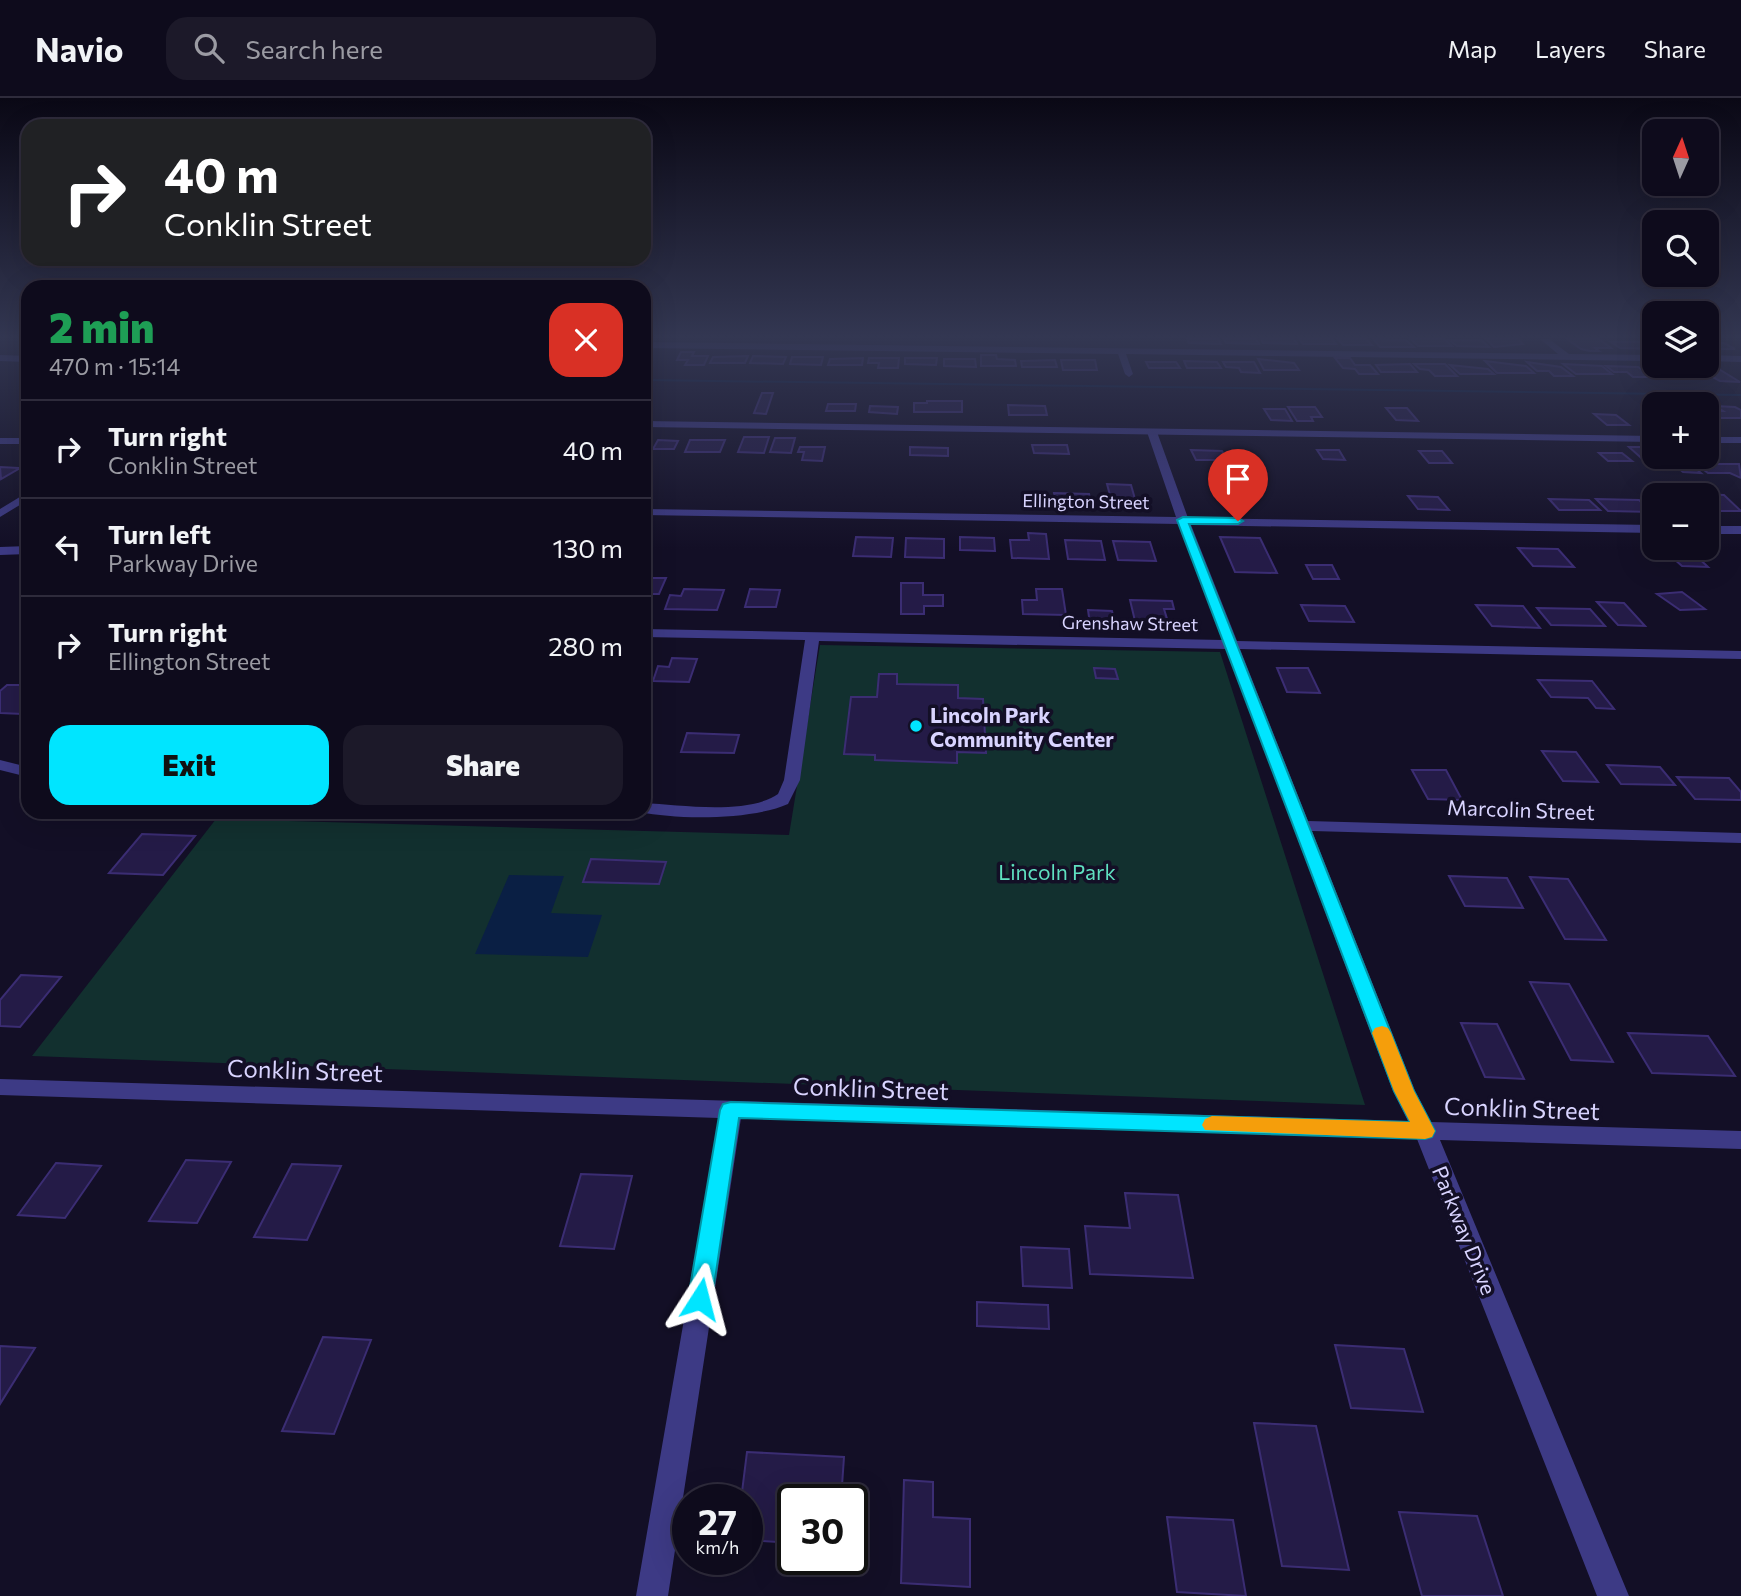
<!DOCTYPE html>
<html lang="en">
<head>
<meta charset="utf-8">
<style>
  :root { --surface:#0e0b1c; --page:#1c1929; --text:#f1f3f6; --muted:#9b9ba3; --line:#2e2b3b; --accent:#00e5ff }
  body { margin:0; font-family:Commissioner,sans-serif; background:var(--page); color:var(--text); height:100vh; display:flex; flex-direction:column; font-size:26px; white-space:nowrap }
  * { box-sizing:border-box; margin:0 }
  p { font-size:23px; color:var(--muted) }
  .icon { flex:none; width:38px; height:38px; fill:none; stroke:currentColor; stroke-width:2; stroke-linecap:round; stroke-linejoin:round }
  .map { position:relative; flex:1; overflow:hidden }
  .side { position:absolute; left:21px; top:182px; width:630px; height:539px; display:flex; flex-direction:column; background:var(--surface); border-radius:21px; box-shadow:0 7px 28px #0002,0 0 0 2px var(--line) }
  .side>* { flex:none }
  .top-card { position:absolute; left:21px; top:21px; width:630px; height:147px; border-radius:21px; box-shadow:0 7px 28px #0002,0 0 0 2px var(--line); background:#202124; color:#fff; overflow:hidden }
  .needle { width:46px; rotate:3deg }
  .buttons { position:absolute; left:1642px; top:21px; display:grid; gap:14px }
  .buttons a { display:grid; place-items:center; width:77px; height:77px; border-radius:14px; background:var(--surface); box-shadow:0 7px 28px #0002,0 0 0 2px var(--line); font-size:35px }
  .speed { position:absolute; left:672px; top:1386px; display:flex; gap:14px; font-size:35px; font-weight:700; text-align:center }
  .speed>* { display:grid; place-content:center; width:91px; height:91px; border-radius:50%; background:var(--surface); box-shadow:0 7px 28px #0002,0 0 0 2px var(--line); line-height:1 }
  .speed small { font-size:18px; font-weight:400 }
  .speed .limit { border:4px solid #111; border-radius:10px; background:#fff; color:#111 }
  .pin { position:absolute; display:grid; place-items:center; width:60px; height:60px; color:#fff; margin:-72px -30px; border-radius:50% 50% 50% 0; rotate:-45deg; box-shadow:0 0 7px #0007 }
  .pin .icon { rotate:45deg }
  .me { position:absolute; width:77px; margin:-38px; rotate:9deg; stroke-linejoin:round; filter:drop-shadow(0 0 5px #0008) }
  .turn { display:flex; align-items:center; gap:24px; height:147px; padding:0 28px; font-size:32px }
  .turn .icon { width:91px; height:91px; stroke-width:2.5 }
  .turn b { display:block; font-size:49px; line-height:60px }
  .round { display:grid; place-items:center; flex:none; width:74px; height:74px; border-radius:21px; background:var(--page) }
  .head { display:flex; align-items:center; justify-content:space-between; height:119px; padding:0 28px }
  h1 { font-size:42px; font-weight:800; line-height:52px; color:#1e9e55 }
  .button { display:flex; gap:14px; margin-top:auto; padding:14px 28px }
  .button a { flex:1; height:80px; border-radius:21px; background:var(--accent); color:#111; font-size:28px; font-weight:800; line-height:80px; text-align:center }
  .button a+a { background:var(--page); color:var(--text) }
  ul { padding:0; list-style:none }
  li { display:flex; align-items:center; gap:21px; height:98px; padding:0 28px; border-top:2px solid var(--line) }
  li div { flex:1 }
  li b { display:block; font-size:26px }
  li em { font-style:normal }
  header { display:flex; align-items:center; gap:42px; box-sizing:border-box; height:98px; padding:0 35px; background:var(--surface); border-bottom:2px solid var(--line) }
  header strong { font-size:33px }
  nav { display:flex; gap:38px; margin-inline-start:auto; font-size:24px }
  .search { width:490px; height:63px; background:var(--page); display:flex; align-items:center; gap:18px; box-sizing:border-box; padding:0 24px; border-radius:21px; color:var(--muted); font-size:26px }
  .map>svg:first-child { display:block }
  .green { fill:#12302f }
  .water { fill:#0a1f44 }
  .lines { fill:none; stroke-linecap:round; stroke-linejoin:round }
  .stream { fill:#0a1f44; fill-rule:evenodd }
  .building { fill:#241b47; stroke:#3b2d73; stroke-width:2 }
  .minor { fill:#3d3a85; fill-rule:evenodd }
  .tertiary { fill:#3d3a85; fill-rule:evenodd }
  .route { fill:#00e5ff; stroke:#0095a6; stroke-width:2 }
  .slow { fill:#f59e0b }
  .poi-dot { fill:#00e5ff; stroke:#130f26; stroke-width:2.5 }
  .labels { text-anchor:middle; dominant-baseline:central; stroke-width:7; stroke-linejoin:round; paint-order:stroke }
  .far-street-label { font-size:18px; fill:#d9d4ff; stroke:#130f26 }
  .poi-label { font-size:21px; font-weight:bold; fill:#d9d4ff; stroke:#130f26; text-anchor:start }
  .street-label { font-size:21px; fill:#d9d4ff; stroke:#130f26 }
  .park-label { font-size:21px; fill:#5fe0c0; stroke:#130f26 }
  .near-street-label { font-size:24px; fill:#d9d4ff; stroke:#130f26 }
</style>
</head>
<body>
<header>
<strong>Navio</strong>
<div class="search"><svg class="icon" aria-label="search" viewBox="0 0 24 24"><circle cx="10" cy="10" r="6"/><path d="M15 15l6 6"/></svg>Search here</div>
<nav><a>Map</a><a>Layers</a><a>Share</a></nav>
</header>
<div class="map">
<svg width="1741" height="1498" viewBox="0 0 1741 1498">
  <rect width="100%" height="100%" fill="#130f26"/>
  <!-- green -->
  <path class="green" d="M820 547 1220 554 1365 1007 32 958 216 721 789 737Z"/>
  <!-- water -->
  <path class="water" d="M509 777 564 778 551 815 602 817 588 859 475 856Z"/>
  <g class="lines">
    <!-- stream -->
    <path class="stream" d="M644 281 1741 296V298L644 283Z"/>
  </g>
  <!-- building -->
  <path class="building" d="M1187 241H1218L1221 246 1189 245Z
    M1224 241H1256L1259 246 1226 245Z
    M1261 241H1294L1297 246 1263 245Z
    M1299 241H1332L1336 246H1303Z
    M1338 241H1366L1372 247H1343Z
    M1373 241 1406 242 1414 249H1380Z
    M1411 241H1444L1452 248H1418Z
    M1486 241H1518L1523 246 1494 249Z
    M1567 241H1599L1611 250H1595L1599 253H1590L1581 251Z
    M1449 242H1481L1489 249 1457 248Z
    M1611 244H1643L1653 251 1620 250Z
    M1706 245H1724L1735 251H1706Z
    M681 254H694L692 258H708L704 267H685L688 262H677Z
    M981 257H996L997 261 1015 262 1016 268H981Z
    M748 258 745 265H710L713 259Z
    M753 258 786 259 783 266 750 265Z
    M792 259H823L821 267 790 266Z
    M863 260 862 267H828L830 261Z
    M869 260H899L898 270H878L879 265H868Z
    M905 260H937L936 267 905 266Z
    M1335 260H1350L1355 267H1370L1378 276H1359L1355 271 1343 270Z
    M944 261H975L976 269 944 268Z
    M1258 261 1294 265 1299 272H1264Z
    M1055 262 1057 269H1022L1021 263Z
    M1061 262H1095L1097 272H1063Z
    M1184 263 1217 264 1221 270H1187Z
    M1485 263 1526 268 1534 275H1497Z
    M1146 264H1176L1180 270H1149Z
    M1223 264H1254L1260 275 1241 274 1239 270 1226 269Z
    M1527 264 1561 269 1573 278H1554L1549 273H1537Z
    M1410 266 1417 274H1381L1376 267Z
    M1414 266H1445L1457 278H1435L1429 272 1420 271Z
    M1563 266 1602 268 1612 276H1576Z
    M1450 267 1488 271 1494 276H1460Z
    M1606 268 1638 269 1653 279H1633L1627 274H1614Z
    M1643 269H1677L1687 276 1652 275Z
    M1682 269 1717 270 1740 284 1720 283 1709 277H1694Z
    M762 295H773L766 316 754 315Z
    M927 303H962V314H914V305H927Z
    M828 306H856L855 313H826Z
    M1008 307 1045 308 1047 317H1009Z
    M870 308 898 309 897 316 869 314Z
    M1715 308 1735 309 1741 312V320H1721L1712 313H1723Z
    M1288 309H1315L1322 319H1311L1313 323H1297Z
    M1386 310H1407L1418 323 1396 322Z
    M1264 311H1285L1292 323 1271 322Z
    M1594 316 1616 317 1629 327H1607Z
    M744 339H769L764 355 738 354Z
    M775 340H795L791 355 770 354Z
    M658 342 678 343 674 351H653Z
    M690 342H725L720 354H685Z
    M1032 347H1067L1069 356 1034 355Z
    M800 349H825L822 363 802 362 804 354H798Z
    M910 349 948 350V358L910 357Z
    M1629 349H1645L1654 355V359H1682L1701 375 1683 374 1674 366H1648Z
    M1191 352 1222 353 1227 362H1196Z
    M1317 352H1339L1345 362 1323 361Z
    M1419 353H1442L1452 365H1429Z
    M1599 355H1622L1632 363H1608Z
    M1696 366H1739L1741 380 1730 375H1708Z
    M0 369 20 370 1 381Z
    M1107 386 1131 387 1135 401H1111Z
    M1054 395 1089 396 1092 408 1056 407Z
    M1700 396 1724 397 1741 413H1720L1706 402V397Z
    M1408 398 1438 399 1449 412 1418 411Z
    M1549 401 1589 402 1600 412H1559Z
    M1596 401 1639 402 1652 414 1608 413Z
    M1028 435 1046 436 1049 461 1012 460 1010 442H1029Z
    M856 439 893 440 891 459 853 458Z
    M960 439 994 440 995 453 960 452Z
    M1220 439 1260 440 1277 475 1235 474Z
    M906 440 944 441V460L905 459Z
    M1065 442 1101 443 1105 462 1068 461Z
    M1113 443 1150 444 1156 463 1118 462Z
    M1518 450 1558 451 1574 469 1533 468Z
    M1665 453H1691L1708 469 1682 468Z
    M1306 467H1332L1339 481H1313Z
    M644 480H666L659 496H644Z
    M901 485H923V497H943V508H924V516H901Z
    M684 491 724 492 717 512 665 511 670 497 681 498Z
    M750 491 780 492 776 509H745Z
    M1036 491H1062L1066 517 1023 516 1022 502H1037Z
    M1682 494 1705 511 1680 512 1657 496Z
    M1130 502 1172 503 1174 511H1164L1168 524 1135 523Z
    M1597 504 1624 505 1645 528 1618 527Z
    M1301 507 1345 508 1354 524 1309 523Z
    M1476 507 1523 508 1540 530 1492 528Z
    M1537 510 1590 511 1605 528 1551 527Z
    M1088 512 1112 513 1115 527 1090 526Z
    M672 560 697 561 689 584 653 583 658 568 669 569Z
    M1094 570 1115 571 1118 581 1096 580Z
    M1277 570H1308L1320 595 1287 594Z
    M879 576H897V586L958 587V600L983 601 986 655 957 654V665L875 662V657L844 656 851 599H877Z
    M1538 582 1592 583 1614 611 1596 610 1588 600 1551 599Z
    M7 587H28V611L23 616 0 615V593Z
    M687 635 739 637 734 655 681 654Z
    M1542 653 1576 654 1598 684 1563 683Z
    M1607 667 1660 669 1675 687 1621 686Z
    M1412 672H1446L1462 702 1428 701Z
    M1677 679 1729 680 1741 694V702L1695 701Z
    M142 736 195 738 163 777 109 775Z
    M591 761 666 764 659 786 583 784Z
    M1449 778 1507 780 1523 810 1465 808Z
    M1530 779 1568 781 1606 842 1565 841Z
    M21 877 61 879 20 929 0 928V902Z
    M1530 884 1569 886 1613 964 1571 962Z
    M1461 925 1497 926 1524 981 1485 979Z
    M1628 935 1708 938 1735 978 1652 975Z
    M186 1062 231 1064 197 1125 149 1123Z
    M56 1065 101 1068 65 1120 18 1117Z
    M292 1066 341 1068 307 1142 254 1139Z
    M581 1076 632 1078 614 1151 560 1148Z
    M1125 1095 1178 1097 1193 1180 1090 1176 1085 1128 1130 1130Z
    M1021 1149 1069 1151 1072 1190 1023 1188Z
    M977 1204 1048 1207 1049 1231 977 1228Z
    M323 1239 371 1242 334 1336 282 1333Z
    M1335 1247 1404 1251 1423 1314 1351 1310Z
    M0 1248 35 1250 0 1306Z
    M1254 1325 1316 1328 1349 1472 1282 1468Z
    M747 1354 844 1359 841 1402H793V1445L747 1442V1402H741Z
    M904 1382 933 1384V1419L970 1421V1489L901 1485Z
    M1399 1414 1477 1418 1503 1498H1422Z
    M1167 1419 1233 1422 1246 1498 1177 1494Z"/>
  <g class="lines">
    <!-- minor -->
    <path class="minor" d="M1540 241H1549L1569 256 1654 257V263L1126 256 1133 276 1129 279 1125 276 1118 256 644 250V244L1558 256Z
      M0 257 28 258V264L0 263Z
      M1706 257 1741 258V264L1706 263Z
      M1152 331 1157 334 1188 420 1654 427V435L1191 427 1237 543 1741 553V561L1240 551 1308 723 1741 735V745L1312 733 1415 993 1431 1024 1741 1033V1051L1440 1042 1629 1498H1597L1417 1041 741 1020 668 1498H636L719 1020 0 997V981L1408 1023 1393 993 1226 551 819 543 800 682 788 706C752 722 678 722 640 714H644V705C680 707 748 717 778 696L784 682 805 542 644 539V531L1223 542 1179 426 644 417V411L1176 419 1147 334Z
      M28 394V402L0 419V411Z
      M1706 428H1741V436H1706Z
      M28 448V456L0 457V449Z
      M0 662 28 669V679L0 672Z"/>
    <!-- tertiary -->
    <path class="tertiary" d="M644 323 1654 338V344L644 329Z
      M1706 339H1741V345H1706Z
      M0 340H28V346H0Z"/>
  </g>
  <!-- sky -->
  <linearGradient id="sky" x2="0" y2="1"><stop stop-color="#0a0815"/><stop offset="0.53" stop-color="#333752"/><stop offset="1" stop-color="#333752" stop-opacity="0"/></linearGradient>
  <rect width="1741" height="451" fill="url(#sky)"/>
  <!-- route -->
  <path class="route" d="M1183 419 1238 420 1243 423 1238 426H1189L1414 993 1435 1033 1432 1039 1425 1041 739 1020 712 1201 708 1208 700 1211 692 1208 688 1201 720 1012 723 1006 731 1004 1410 1024 1394 993 1177 422Z"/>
  <!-- slow -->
  <path class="slow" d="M1382 928 1388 930 1391 935 1414 993 1435 1033 1432 1039 1425 1041 1205 1032 1202 1027 1205 1021 1212 1018 1410 1024 1394 993 1372 935 1375 930Z"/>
  <!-- markers -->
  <circle class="poi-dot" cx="916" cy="628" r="7"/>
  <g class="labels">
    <!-- far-street labels -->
    <g class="far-street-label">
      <text transform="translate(1086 403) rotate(1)">Ellington Street</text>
      <text transform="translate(1130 525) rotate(1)">Grenshaw Street</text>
    </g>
    <!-- poi labels -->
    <g class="poi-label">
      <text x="930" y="616">Lincoln Park<tspan x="930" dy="24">Community Center</tspan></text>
    </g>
    <!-- street labels -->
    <g class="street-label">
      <text transform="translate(1521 711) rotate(2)">Marcolin Street</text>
      <text transform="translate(1465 1132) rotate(68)">Parkway Drive</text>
    </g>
    <!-- park labels -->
    <g class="park-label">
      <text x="1057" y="773">Lincoln Park</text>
    </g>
    <!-- near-street labels -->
    <g class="near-street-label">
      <text transform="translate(305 972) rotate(2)">Conklin Street</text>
      <text transform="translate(871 990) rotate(2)">Conklin Street</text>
      <text transform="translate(1522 1010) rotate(2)">Conklin Street</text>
    </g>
  </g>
</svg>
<div class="buttons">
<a><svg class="needle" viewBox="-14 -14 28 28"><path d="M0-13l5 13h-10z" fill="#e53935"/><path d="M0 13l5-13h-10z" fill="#9b9ba3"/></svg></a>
<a><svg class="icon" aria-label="search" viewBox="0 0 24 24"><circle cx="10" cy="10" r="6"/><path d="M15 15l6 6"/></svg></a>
<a><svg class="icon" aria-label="layers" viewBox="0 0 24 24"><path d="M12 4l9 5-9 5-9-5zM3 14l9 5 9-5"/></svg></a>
<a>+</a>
<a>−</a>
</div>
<div class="speed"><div>27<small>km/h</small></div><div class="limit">30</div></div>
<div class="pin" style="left:1238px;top:423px;background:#d93025"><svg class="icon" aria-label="arrive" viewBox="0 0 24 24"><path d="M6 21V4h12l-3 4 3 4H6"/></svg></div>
<svg class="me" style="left:700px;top:1201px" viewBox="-20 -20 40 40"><path d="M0-17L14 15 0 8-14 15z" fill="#00e5ff" stroke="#fff" stroke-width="4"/></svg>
<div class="top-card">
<div class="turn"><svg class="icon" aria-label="right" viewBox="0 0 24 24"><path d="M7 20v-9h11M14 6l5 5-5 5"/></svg><div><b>40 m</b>Conklin Street</div></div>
</div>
<section class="side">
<div class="head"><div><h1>2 min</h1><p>470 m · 15:14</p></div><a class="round" style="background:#d93025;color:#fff"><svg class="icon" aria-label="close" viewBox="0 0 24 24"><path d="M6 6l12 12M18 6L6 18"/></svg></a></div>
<ul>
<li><svg class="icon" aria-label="right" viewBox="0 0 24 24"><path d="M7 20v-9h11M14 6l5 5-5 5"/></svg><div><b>Turn right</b><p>Conklin Street</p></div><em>40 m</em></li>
<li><svg class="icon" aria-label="left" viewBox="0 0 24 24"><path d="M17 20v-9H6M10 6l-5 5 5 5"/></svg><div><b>Turn left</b><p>Parkway Drive</p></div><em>130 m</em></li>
<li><svg class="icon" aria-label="right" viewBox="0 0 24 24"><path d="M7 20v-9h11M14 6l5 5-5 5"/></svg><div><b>Turn right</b><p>Ellington Street</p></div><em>280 m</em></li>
</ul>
<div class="button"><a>Exit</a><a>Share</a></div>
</section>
</div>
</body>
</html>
